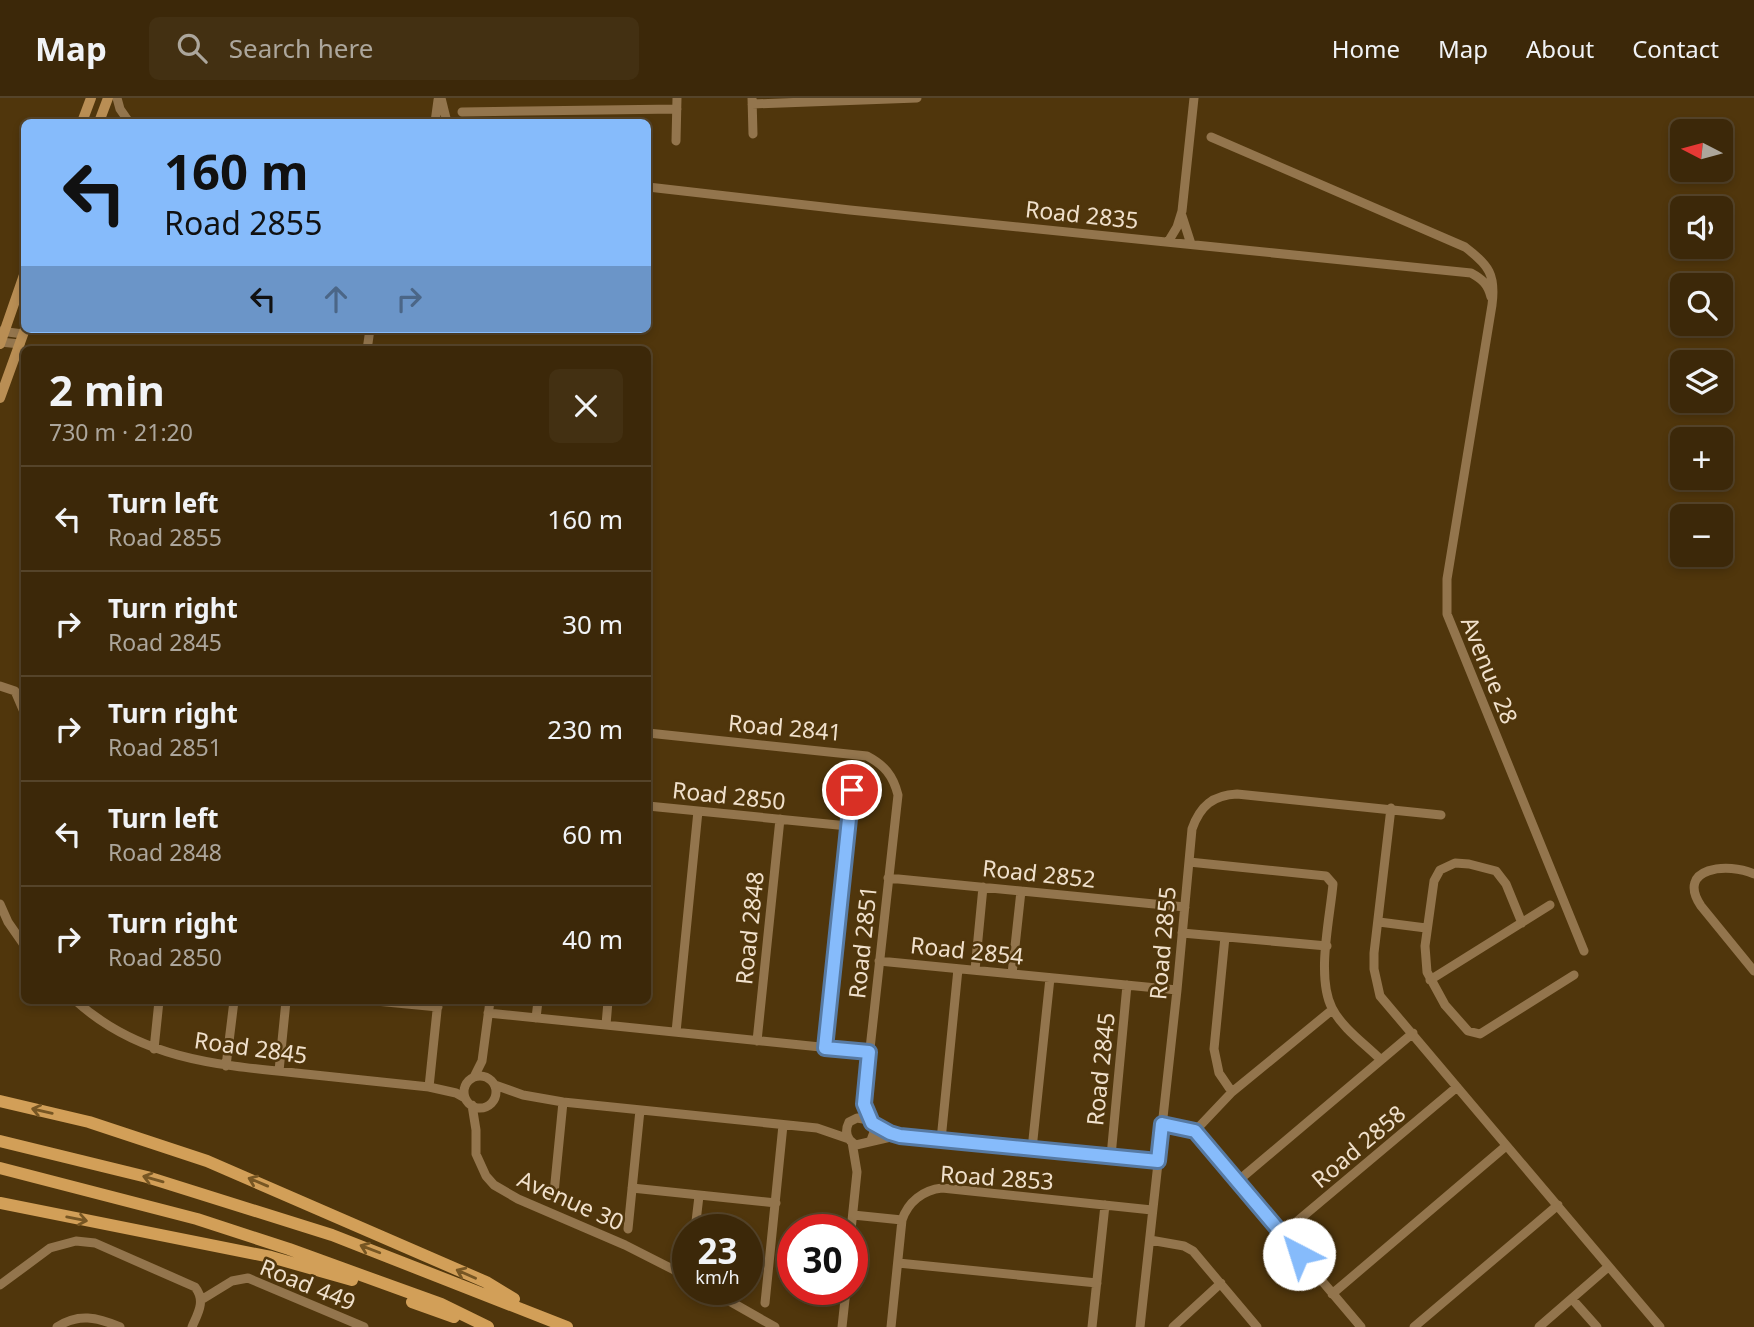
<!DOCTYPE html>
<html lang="en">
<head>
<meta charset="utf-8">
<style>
  :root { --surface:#3c2809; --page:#433012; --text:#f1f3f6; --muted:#aca69c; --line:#55442a }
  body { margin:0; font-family:"Noto Sans",sans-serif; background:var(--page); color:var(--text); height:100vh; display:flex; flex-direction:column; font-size:26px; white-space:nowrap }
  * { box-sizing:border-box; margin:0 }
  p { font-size:23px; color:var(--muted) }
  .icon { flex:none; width:38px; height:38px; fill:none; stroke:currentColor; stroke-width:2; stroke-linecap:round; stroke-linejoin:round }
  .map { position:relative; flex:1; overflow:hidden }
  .details { position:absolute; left:21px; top:248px; width:630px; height:658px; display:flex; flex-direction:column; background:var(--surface); border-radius:10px; box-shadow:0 4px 10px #0003,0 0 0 2px var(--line) }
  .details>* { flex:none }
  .guide { position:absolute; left:21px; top:21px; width:630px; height:214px; border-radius:10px; box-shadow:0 4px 10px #0003,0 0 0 2px var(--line); background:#86bbfb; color:#111; overflow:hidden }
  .needle { width:46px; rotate:276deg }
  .controls { position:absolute; left:1670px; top:21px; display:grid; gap:14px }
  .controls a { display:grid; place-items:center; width:63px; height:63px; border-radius:10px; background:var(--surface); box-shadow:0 4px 10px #0003,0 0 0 2px var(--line); font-size:35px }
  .speed { position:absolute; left:672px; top:1116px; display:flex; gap:14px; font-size:35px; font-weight:700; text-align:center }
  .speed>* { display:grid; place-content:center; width:91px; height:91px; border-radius:50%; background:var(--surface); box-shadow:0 4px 10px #0003,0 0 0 2px var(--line); line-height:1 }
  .speed small { font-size:18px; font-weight:400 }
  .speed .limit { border:10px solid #d22; background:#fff; color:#111 }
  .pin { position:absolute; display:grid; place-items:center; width:60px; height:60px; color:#fff; margin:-30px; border:4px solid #fff; border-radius:50%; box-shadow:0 2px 7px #0007 }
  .me { position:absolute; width:77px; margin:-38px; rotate:320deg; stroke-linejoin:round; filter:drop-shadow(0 0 5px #0008) }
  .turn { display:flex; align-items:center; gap:24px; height:147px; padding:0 28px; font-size:32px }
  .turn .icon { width:91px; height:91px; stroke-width:2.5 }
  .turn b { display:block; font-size:49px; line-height:60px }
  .lanes { display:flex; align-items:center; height:66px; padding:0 28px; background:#0003; justify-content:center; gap:35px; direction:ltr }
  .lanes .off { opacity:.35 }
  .round { display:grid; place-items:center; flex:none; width:74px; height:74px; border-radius:10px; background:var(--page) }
  .headline { display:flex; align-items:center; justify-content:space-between; height:119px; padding:0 28px }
  h1 { font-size:42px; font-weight:700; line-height:52px }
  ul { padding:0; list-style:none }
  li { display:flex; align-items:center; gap:21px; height:105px; padding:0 28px; border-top:2px solid var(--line) }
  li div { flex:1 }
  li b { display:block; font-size:26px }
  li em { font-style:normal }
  header { display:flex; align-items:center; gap:42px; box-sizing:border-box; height:98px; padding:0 35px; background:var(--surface); border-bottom:2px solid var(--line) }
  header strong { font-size:33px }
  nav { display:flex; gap:38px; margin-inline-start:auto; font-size:24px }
  .search { width:490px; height:63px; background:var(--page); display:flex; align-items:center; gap:18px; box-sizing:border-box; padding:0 24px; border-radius:10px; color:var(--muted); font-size:26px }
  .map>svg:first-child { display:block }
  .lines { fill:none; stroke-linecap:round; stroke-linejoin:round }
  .minor { stroke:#93754d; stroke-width:9 }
  .major { stroke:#b98e54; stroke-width:10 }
  .highway { stroke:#d29f58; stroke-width:12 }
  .oneway { stroke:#775623 }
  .route-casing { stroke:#577aa3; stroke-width:18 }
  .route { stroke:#86bbfb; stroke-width:12 }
  .labels { text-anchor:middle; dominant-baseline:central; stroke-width:5; stroke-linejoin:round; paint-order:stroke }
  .street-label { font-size:23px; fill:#f0e0cb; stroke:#50360c }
</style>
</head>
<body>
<header>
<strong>Map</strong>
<div class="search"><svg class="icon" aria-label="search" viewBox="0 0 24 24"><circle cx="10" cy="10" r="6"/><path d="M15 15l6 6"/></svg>Search here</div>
<nav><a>Home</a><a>Map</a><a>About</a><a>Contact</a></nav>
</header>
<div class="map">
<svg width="1754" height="1229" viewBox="0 0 1754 1229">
  <rect width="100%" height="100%" fill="#50360c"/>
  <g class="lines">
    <!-- minor -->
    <path class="minor" d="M117 0 120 11 129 24
      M441 0 447 24
      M752 0 753 36
      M752 6 917 0
      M462 14 677 11
      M435 24 438 2
      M1211 39 1465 149C1489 167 1496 177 1492 207L1447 481V516L1584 853
      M676 43 677 0
      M648 89 850 112 1471 175C1482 181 1488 186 1491 199
      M1182 118 1191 146
      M1168 144 1177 129 1182 113 1194 0
      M0 233 23 236
      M0 244 20 246
      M367 252 370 231
      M0 588 15 593 24 614
      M648 635 867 658C884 667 893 677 898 697L865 996 864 1006 872 1025 890 1035 900 1038 1158 1063
      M648 708 848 728
      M1391 710 1374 855V871L1380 898 1660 1229
      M1189 764 1326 778 1333 786C1330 820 1316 879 1332 910 1342 930 1365 946 1381 962
      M1754 776C1729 764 1675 769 1701 808L1754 873
      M888 780 1185 809
      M0 806 8 824 24 847
      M1379 824 1426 830
      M1522 825 1506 786 1496 773 1469 766 1455 765 1440 772 1434 783 1425 848 1427 874 1445 907 1468 933 1480 936 1574 877
      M1182 835 1327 848
      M1225 839 1214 951 1219 975 1232 994
      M879 863 1177 892
      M975 872 983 789
      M1012 876 1021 793
      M1430 882 1550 807
      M76 903C139 960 215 967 296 975 340 980 385 984 429 989L456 995 465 1000
      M376 903 438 909
      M488 915 869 954
      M536 920 538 903
      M606 927 608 903
      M676 934 698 713
      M757 943 780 721
      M825 950 852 692
      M154 951 159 903
      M226 968 234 903
      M279 973 286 903
      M464 994a16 16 0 1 1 32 0a16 16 0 1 1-32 0Z
      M474 979 482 963 490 903
      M495 987 523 997 563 1004 817 1030 849 1041
      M429 989 438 903
      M472 1007 476 1032V1056L486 1078 494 1087 518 1101 625 1147 688 1179
      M1162 1026 1195 1033 1361 1229
      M1195 1033 1232 994 1332 912
      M871 1042 874 1034 869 1022 857 1020 849 1024C844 1034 847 1042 856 1047L895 1038
      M941 1042 958 871
      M1032 1051 1050 880
      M1111 1058 1127 887
      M1239 1082 1413 935
      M632 1090 776 1105
      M554 1095 563 1004
      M853 1117 902 1122
      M628 1131 640 1012
      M695 1132 699 1098
      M851 1132 857 1074 852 1044
      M1282 1136 1457 989
      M1150 1142 1184 1148 1193 1153 1257 1229
      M898 1165 1097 1185
      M0 1187 50 1150 76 1143 95 1145 195 1189C206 1203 198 1215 192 1229
      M710 1192 775 1229
      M1332 1196 1506 1048
      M1572 1201 1597 1229
      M201 1202 232 1183 248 1180 364 1229
      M765 1205 783 1027
      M57 1229C78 1215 97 1219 120 1229
      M842 1229 846 1192
      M891 1229 902 1122C908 1104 923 1092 942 1090L1152 1112
      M1092 1229 1105 1107
      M1140 1229 1177 892 1192 731C1200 708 1213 697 1237 696L1441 717
      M1173 1229 1221 1185
      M1414 1229 1558 1107
      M1539 1229 1608 1169"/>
    <!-- major -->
    <path class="major" d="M82 24 91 0
      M99 24 108 0
      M0 246 24 177
      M0 300 25 231"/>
    <!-- highway -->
    <path class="highway" d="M0 1003 89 1024 207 1063 486 1184 514 1201
      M0 1043 147 1079 332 1137 567 1229
      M0 1070 197 1121 289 1151 441 1206 488 1229
      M0 1105 271 1159 352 1182
      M412 1204 454 1219"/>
  </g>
  <!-- one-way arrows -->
  <defs><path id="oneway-shaft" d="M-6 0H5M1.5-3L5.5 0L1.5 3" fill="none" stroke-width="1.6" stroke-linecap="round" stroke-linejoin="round" transform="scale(1.75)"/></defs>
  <g class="oneway">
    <use href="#oneway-shaft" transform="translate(42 1013) rotate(-167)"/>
    <use href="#oneway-shaft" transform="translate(153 1081) rotate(-164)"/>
    <use href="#oneway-shaft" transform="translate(258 1084) rotate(-157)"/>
    <use href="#oneway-shaft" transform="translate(77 1121) rotate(11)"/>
    <use href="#oneway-shaft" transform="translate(370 1151) rotate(-159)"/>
    <use href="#oneway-shaft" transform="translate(466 1176) rotate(-156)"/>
  </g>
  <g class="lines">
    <!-- route casing -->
    <g class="route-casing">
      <path id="route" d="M852 692 825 950 869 954 864 1006 872 1025 890 1035 900 1038 1158 1063 1162 1026 1195 1033 1299 1156"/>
    </g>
    <!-- route -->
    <use href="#route" class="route"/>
  </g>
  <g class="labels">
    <!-- street labels -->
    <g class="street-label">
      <text transform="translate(1082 116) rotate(6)">Road 2835</text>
      <text transform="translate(1490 572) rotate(68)">Avenue 28</text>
      <text transform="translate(785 629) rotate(5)">Road 2841</text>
      <text transform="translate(729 697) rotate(6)">Road 2850</text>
      <text transform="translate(1039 775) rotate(6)">Road 2852</text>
      <text transform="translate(749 830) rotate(-84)">Road 2848</text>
      <text transform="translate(862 844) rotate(-84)">Road 2851</text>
      <text transform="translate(1162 845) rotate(-85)">Road 2855</text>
      <text transform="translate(967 852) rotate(6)">Road 2854</text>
      <text transform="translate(251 949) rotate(8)">Road 2845</text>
      <text transform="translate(1100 971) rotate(-84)">Road 2845</text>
      <text transform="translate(1358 1048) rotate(-40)">Road 2858</text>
      <text transform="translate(997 1079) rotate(4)">Road 2853</text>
      <text transform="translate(571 1102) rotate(24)">Avenue 30</text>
      <text transform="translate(308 1186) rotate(22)">Road 449</text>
    </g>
  </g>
</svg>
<div class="controls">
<a><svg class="needle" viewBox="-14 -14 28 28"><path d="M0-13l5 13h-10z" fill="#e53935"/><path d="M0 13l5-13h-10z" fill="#aca69c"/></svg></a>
<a><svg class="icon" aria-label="sound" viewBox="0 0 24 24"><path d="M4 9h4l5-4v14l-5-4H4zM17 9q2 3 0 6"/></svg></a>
<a><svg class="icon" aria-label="search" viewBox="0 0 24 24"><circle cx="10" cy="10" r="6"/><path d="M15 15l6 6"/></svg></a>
<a><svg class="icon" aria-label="layers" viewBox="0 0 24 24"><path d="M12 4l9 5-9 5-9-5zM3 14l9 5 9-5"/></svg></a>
<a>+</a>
<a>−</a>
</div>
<div class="speed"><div>23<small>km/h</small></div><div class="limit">30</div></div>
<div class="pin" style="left:852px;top:692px;background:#d93025"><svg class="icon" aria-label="arrive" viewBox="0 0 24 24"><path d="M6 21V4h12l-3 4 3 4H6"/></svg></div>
<svg class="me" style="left:1299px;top:1156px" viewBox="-20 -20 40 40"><circle r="19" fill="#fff"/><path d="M0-13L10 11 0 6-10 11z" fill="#86bbfb"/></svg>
<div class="guide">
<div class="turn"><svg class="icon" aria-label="left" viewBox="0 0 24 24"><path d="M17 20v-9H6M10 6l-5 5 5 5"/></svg><div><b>160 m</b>Road 2855</div></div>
<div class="lanes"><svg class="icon" aria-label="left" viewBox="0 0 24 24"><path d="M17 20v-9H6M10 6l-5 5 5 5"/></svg><svg class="icon off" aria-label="ahead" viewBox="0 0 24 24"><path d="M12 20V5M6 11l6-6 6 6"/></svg><svg class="icon off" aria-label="right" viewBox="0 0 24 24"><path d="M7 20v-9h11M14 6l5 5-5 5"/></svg></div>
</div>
<section class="details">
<div class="headline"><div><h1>2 min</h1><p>730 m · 21:20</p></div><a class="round"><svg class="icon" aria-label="close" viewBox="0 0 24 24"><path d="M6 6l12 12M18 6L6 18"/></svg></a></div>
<ul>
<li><svg class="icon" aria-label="left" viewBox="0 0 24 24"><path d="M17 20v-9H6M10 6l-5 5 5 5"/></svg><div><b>Turn left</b><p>Road 2855</p></div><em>160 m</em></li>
<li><svg class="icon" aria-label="right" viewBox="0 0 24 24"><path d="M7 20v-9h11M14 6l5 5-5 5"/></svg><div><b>Turn right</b><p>Road 2845</p></div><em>30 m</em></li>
<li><svg class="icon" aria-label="right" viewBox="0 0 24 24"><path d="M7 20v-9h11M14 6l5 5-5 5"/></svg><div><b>Turn right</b><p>Road 2851</p></div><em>230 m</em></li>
<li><svg class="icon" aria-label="left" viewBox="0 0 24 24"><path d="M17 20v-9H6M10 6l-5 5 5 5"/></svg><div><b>Turn left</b><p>Road 2848</p></div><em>60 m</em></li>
<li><svg class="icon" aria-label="right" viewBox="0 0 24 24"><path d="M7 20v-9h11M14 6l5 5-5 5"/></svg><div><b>Turn right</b><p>Road 2850</p></div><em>40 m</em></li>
</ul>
</section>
</div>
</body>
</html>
